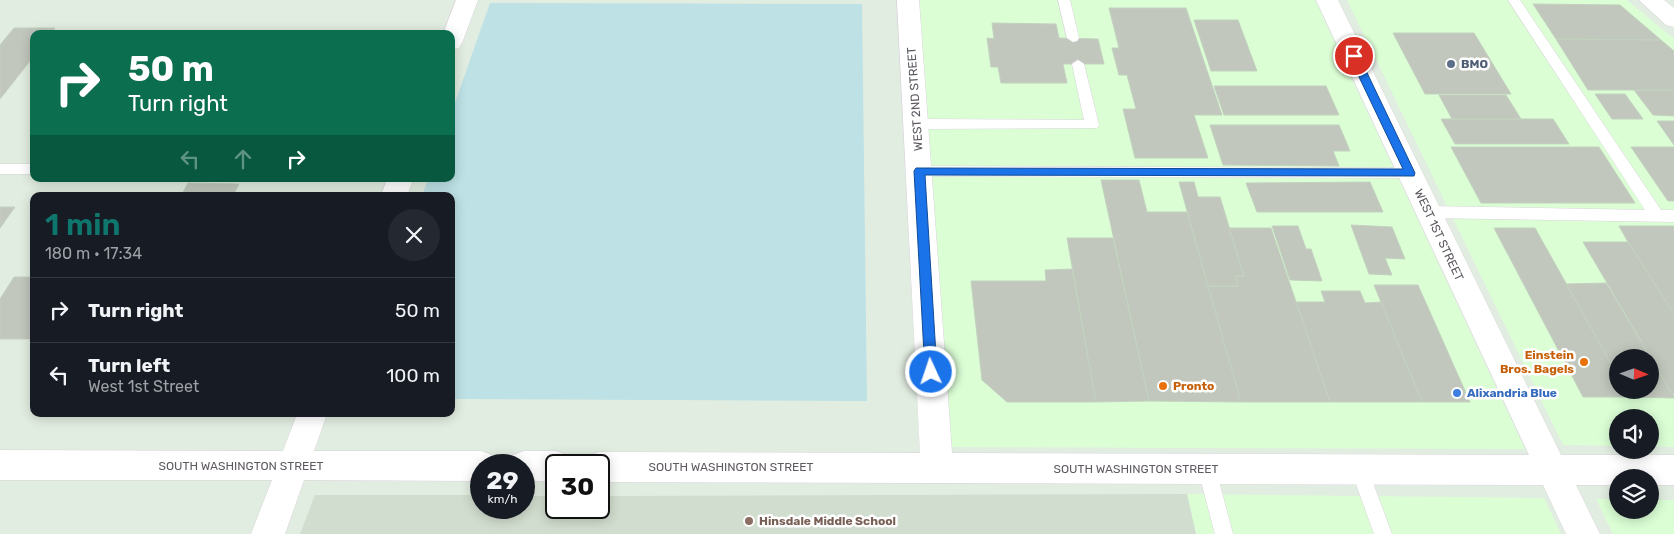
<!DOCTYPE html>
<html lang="en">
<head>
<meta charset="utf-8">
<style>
  :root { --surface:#171b24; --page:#242831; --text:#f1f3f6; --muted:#9ea1a6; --line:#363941; --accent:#0f766e }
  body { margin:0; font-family:Rubik,sans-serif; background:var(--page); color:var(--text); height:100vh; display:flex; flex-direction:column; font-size:19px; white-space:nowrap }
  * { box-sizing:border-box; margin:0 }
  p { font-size:16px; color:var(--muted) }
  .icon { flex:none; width:28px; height:28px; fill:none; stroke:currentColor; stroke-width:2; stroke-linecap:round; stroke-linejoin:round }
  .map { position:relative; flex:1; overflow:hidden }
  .drawer { position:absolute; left:30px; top:192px; width:425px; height:225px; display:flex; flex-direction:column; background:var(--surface); border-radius:10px; box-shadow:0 2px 12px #0003 }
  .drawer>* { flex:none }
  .banner { position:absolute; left:30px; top:30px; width:425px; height:152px; border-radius:10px; box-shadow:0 2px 12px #0003; background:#0b6e4f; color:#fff; overflow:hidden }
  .needle { width:32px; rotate:92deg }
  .buttons { position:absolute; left:1609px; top:349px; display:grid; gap:10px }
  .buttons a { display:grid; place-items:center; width:50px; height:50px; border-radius:50%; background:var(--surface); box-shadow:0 2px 12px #0003; font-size:25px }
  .speed { position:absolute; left:470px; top:454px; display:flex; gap:10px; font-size:25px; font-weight:700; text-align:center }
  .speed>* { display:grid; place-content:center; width:65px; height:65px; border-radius:50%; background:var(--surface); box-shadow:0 2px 12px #0003; line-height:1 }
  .speed small { font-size:12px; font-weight:400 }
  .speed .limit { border:2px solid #111; border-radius:8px; background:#fff; color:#111 }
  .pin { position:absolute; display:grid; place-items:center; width:42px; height:42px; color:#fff; margin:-21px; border:2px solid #fff; border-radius:50%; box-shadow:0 1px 5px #0007 }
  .me { position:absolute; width:55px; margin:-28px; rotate:357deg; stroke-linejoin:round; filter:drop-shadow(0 0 4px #0008) }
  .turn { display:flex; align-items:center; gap:18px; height:105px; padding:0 15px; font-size:22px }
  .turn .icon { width:65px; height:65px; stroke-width:2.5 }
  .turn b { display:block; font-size:35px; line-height:42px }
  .lanes { display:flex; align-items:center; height:48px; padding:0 15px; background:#0003; justify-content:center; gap:25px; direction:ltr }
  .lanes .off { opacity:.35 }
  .round { display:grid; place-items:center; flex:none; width:52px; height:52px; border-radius:26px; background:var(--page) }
  .summary { display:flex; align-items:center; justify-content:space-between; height:85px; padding:0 15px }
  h1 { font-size:30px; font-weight:600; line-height:38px; color:var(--accent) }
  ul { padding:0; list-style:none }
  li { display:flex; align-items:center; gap:15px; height:65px; padding:0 15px; border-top:1px solid var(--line) }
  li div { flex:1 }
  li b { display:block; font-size:19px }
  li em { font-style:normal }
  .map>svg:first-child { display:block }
  .commercial { fill:#dbfed5; fill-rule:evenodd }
  .education { fill:#d1ddcf }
  .green { fill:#bde1e5 }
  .building { fill:#c1c7bd; stroke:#c3d1bf }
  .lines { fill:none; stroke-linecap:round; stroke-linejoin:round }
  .service-casing { stroke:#d9d4db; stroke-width:1 }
  .minor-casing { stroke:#d9d4db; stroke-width:1 }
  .service { fill:#fff; fill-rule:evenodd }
  .minor { fill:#fff; fill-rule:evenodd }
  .route { fill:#1a73e8; stroke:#114b97 }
  .service-dot { fill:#5c6f8a; stroke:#fff; stroke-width:2 }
  .food-dot { fill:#e8710a; stroke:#fff; stroke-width:2 }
  .shop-dot { fill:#3f7fe0; stroke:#fff; stroke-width:2 }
  .education-dot { fill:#8d6e63; stroke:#fff; stroke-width:2 }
  .labels { text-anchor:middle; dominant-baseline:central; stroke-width:5; stroke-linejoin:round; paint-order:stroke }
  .service-label { font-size:12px; font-weight:bold; fill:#4e5e75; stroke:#fff; text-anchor:start }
  .street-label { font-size:12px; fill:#5f5a62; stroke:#fff }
  .food-label { font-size:12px; font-weight:bold; fill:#c56008; stroke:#fff; text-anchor:end }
  .shop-label { font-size:12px; font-weight:bold; fill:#366cbe; stroke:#fff; text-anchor:start }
  .education-label { font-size:12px; font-weight:bold; fill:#785e54; stroke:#fff; text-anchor:start }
</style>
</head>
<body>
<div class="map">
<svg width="1674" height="534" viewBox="0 0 1674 534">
  <rect width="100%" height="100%" fill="#e2ede1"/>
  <!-- commercial -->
  <path class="commercial" d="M912 0H1315L1525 449 942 447Z
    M1347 0H1627L1674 39V447L1650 446V418H1618L1617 446 1563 445ZM1618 358H1650V390H1618Z
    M1187 494 1544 498 1561 534H1196Z
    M1596 499H1617L1618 510H1650V500H1674V534H1613Z"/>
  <!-- education -->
  <path class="education" d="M1187 494 1196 534H300L315 495H481V508H524V496H556V508H599V496Z"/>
  <!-- green -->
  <path class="green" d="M490 3 862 4 867 401 451 399V196H422L428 179H451V114Z"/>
  <!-- building -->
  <path class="building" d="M1533 4 1620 5 1661 40 1556 39Z
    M1109 8H1186L1222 115H1194L1208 158H1135L1123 109H1136L1127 75H1119L1112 48H1119Z
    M1194 20H1238L1257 71H1211Z
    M992 23 1056 24 1059 38 1098 39 1104 64H1063L1067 83H1001L998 67H991L987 38 994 39Z
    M14 28H55L51 34H34V56L0 99V45Z
    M1393 33H1474L1511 94H1425Z
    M1556 39 1661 40 1674 51V90H1588Z
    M1214 86H1326L1339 115H1224Z
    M1634 90H1674V116L1653 115Z
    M1595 94H1625L1643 119H1612Z
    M1439 95H1506L1521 119H1452Z
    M1441 119H1553L1569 144H1455Z
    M1657 121H1674V145Z
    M1210 125H1339L1350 151H1333L1339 166 1223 165Z
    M1451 147H1599L1635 203H1481Z
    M1631 147H1674V201H1668Z
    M1101 180H1139L1147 212H1187L1241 402 1149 401Z
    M1179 182H1194L1198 197H1220L1244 276H1235L1239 286H1208Z
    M1370 182 1383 212H1257L1246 183Z
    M188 183 239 184 233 196H181Z
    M0 207H15L0 228Z
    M1351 225 1392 227 1405 259 1385 258 1392 275 1369 274Z
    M1272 226H1298L1306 249H1311L1322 281 1290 280Z
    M1619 226H1674V314L1628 242Z
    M1229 228H1271L1330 402H1241L1208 286H1239L1235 276H1244Z
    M1494 228H1535L1618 376V390H1625L1629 397H1583Z
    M1067 238H1113L1149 401 1096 402Z
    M1583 242H1628L1674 314V397Z
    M1072 269 1096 402H1007L982 380 971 281H1046L1045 270Z
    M14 277H34V339H0V299Z
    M1606 283 1674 397V398L1629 397 1625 390H1650V358H1618V376L1566 284Z
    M1374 285H1418L1470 402H1422Z
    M1321 291H1360L1365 303 1381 302 1422 402H1330L1296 302H1325Z"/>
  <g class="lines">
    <!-- service casing -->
    <g class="service-casing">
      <path id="service" d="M1058 0H1070L1079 38 1077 41 1073 42 1067 38Z
        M1508 0H1520L1661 210H1674V222L1428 218 1423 216 1421 212 1423 208 1428 206 1645 210Z
        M1078 60 1084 64 1099 125 1097 128 916 129 911 127 909 124 911 121 916 119 1084 120 1072 64Z
        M0 164H34V174H0Z
        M920 166 1410 168 1415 169 1417 173 1415 177 1410 178 920 176 915 175 913 171 915 167Z
        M1207 462 1213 464 1216 470 1233 534H1215L1198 470 1201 464Z
        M1360 462 1366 464 1392 534H1374L1351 470 1354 464Z"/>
    </g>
    <!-- minor casing -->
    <g class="minor-casing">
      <path id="minor" d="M456 0H478L462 43 459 48 451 50V34H443Z
        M897 0H919L952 453 1529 455 1316 0H1338L1561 455H1674V485H1650V478H1618V485H1576L1600 534H1566L1543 485 599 482V465H584L588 456 599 452 920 453Z
        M1639 0H1664L1674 8V27L1666 25Z
        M387 179H413L407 196H381Z
        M297 414H327L314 451H481L492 455 496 465H481V481L304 480 285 534H251L272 480H0V450L283 451Z
        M524 451H556L567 455 571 465H556V481H524V465H509L513 455Z"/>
    </g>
    <!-- service -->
    <use href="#service" class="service"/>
    <!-- minor -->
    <use href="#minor" class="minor"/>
  </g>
  <!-- route -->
  <path class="route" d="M1354 53 1359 56 1415 173 1414 176 925 175 937 372 935 376 931 378 927 376 925 372 914 171 916 168 1403 169 1349 56Z"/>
  <!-- markers -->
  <circle class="service-dot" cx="1451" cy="64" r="5"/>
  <g class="food-dot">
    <circle cx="1584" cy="362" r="5"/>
    <circle cx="1163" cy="386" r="5"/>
  </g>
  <circle class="shop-dot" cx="1457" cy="393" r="5"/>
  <circle class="education-dot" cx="749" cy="521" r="5"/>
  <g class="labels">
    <!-- service labels -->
    <g class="service-label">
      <text x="1461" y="64">BMO</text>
    </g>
    <!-- street labels -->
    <g class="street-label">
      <text transform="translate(915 99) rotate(-94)">WEST 2ND STREET</text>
      <text transform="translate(1439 235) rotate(65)">WEST 1ST STREET</text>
      <text x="241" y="466">SOUTH WASHINGTON STREET</text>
      <text x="731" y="467">SOUTH WASHINGTON STREET</text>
      <text x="1136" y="469">SOUTH WASHINGTON STREET</text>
    </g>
    <!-- food labels -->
    <g class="food-label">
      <text x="1574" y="355">Einstein<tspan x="1574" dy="14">Bros. Bagels</tspan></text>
      <text x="1173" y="386" text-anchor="start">Pronto</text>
    </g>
    <!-- shop labels -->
    <g class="shop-label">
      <text x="1467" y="393">Alixandria Blue</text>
    </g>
    <!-- education labels -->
    <g class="education-label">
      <text x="759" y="521">Hinsdale Middle School</text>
    </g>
  </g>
</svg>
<div class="buttons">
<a><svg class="needle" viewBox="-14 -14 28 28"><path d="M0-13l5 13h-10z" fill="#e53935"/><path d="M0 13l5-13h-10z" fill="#9ea1a6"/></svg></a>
<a><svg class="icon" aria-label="sound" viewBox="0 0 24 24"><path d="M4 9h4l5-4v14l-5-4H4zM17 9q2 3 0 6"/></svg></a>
<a><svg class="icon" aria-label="layers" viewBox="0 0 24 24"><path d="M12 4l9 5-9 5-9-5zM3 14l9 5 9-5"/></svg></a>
</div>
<div class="speed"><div>29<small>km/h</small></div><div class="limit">30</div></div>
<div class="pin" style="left:1354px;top:56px;background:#d93025"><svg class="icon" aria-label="arrive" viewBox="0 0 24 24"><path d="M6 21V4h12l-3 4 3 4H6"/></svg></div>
<svg class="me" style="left:931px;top:372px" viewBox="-20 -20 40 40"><circle r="17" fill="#1a73e8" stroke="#fff" stroke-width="3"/><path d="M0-11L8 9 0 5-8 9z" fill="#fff"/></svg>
<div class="banner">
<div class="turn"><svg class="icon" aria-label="right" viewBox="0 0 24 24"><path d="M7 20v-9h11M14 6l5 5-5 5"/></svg><div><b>50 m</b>Turn right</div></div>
<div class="lanes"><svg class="icon off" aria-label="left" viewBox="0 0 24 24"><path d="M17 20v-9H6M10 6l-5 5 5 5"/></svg><svg class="icon off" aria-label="ahead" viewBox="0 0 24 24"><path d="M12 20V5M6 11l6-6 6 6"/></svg><svg class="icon" aria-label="right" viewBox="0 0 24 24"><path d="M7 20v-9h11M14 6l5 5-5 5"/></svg></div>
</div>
<section class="drawer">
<div class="summary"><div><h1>1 min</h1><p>180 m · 17:34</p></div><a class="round"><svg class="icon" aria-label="close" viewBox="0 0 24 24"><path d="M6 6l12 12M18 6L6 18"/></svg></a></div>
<ul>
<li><svg class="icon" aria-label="right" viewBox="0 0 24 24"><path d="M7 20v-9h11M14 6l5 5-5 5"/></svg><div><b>Turn right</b></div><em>50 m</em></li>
<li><svg class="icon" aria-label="left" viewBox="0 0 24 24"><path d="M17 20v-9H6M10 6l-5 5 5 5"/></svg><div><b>Turn left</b><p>West 1st Street</p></div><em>100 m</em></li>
</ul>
</section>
</div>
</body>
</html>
